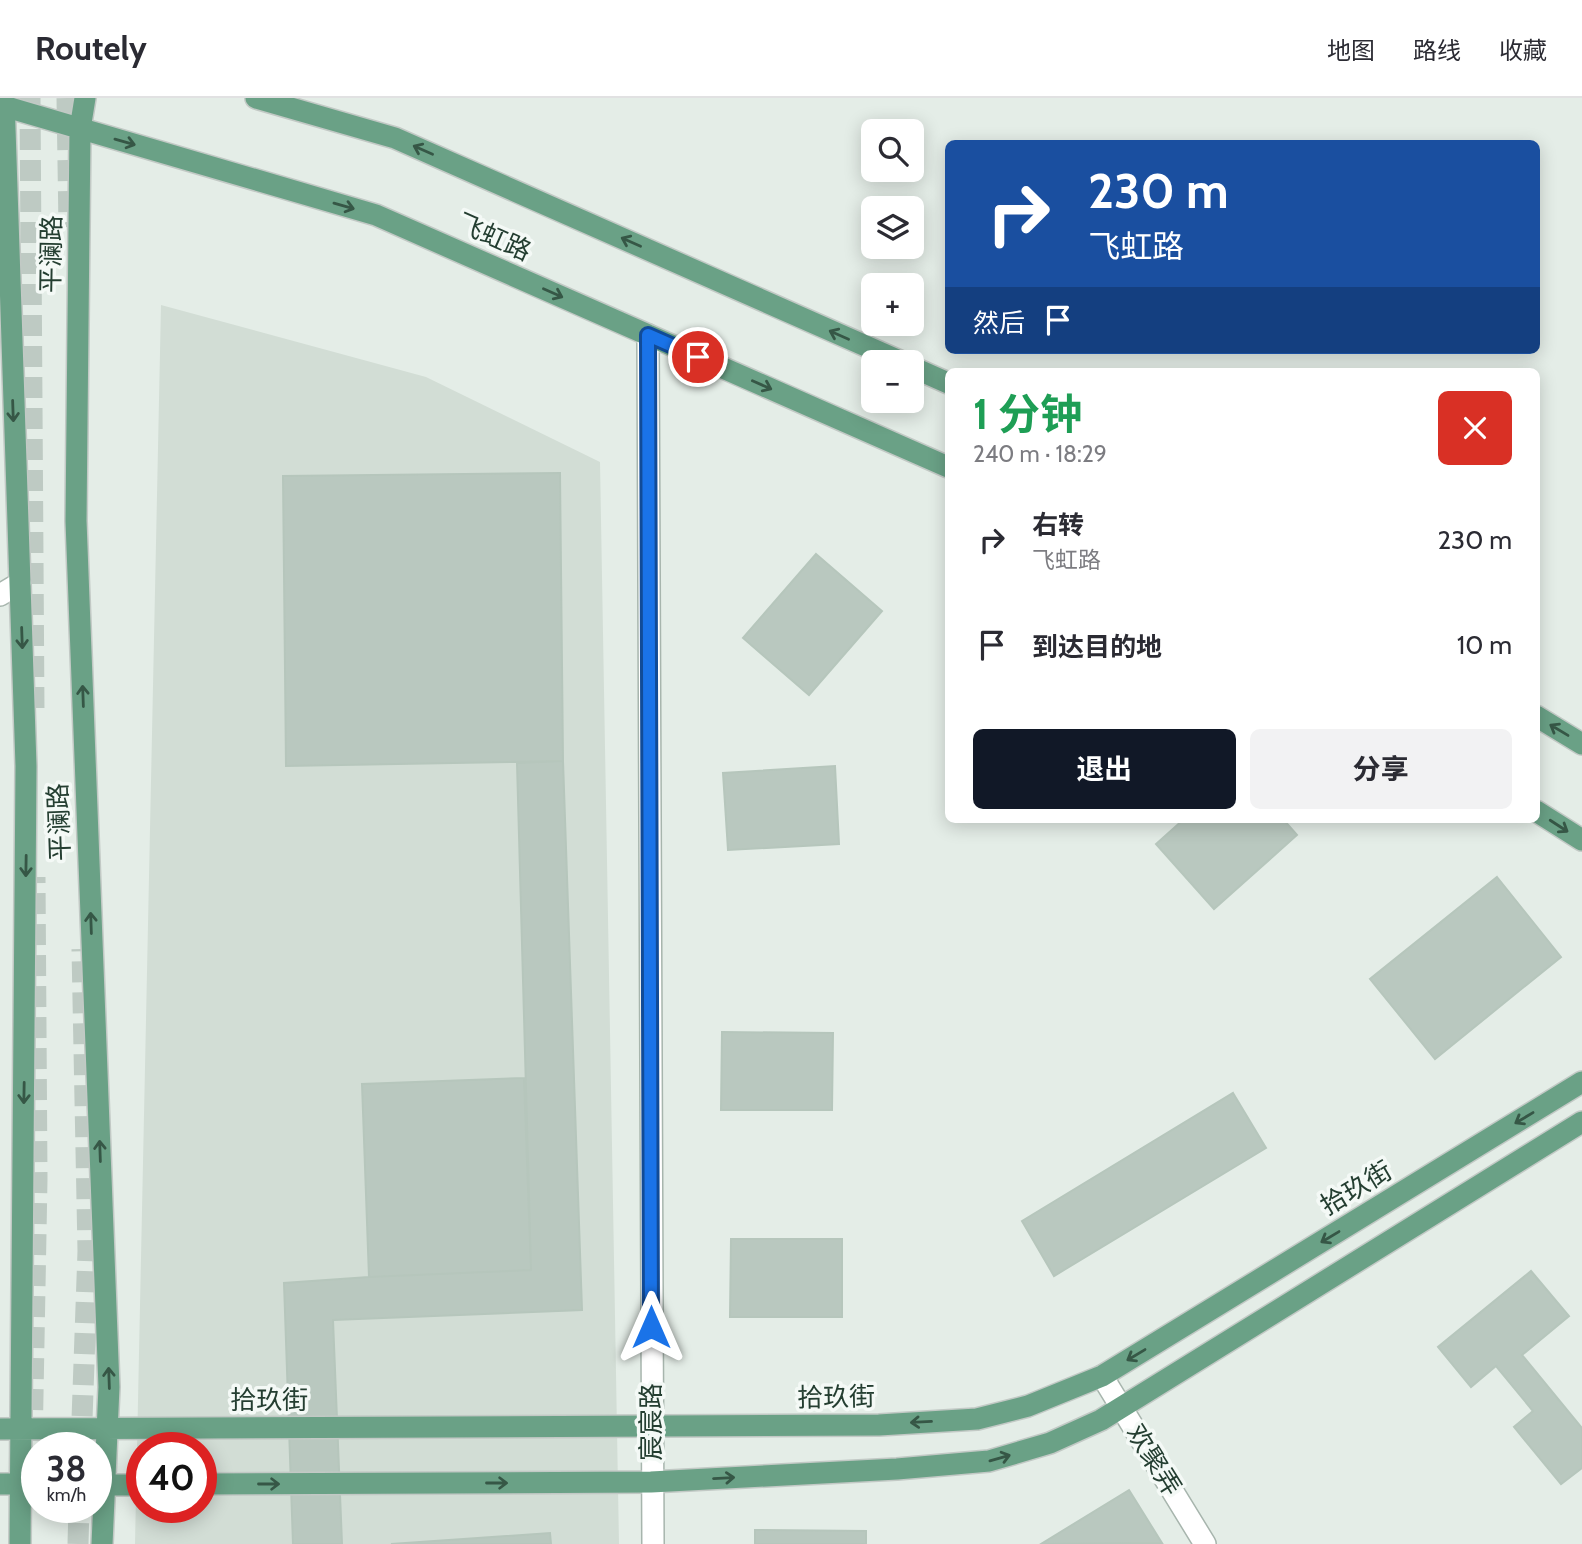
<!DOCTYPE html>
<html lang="zh">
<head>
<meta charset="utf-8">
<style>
  :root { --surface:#fff; --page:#f2f2f3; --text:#2b2b33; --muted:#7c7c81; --line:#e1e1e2; --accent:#111827 }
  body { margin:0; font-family:Cabin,"Noto Sans SC",sans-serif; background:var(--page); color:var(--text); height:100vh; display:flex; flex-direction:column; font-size:26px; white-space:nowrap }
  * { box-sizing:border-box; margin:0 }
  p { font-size:23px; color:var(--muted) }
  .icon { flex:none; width:38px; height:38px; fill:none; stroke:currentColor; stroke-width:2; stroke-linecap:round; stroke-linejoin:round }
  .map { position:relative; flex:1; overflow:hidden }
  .side { position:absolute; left:945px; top:270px; width:595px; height:455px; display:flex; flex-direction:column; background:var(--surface); border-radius:10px; box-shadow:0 4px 18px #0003 }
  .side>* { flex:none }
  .top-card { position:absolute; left:945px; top:42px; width:595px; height:214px; border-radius:10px; box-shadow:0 4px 18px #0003; background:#1a4fa0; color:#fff; overflow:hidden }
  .controls { position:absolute; left:861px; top:21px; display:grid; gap:14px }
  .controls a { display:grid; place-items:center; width:63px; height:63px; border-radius:10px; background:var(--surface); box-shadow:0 4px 18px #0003; font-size:35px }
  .speed { position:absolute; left:21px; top:1334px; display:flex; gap:14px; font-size:35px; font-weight:700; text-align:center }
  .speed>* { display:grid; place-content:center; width:91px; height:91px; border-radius:50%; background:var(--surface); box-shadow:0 4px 18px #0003; line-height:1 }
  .speed small { font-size:18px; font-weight:400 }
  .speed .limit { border:10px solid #d22; background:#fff; color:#111 }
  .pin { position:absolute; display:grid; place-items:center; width:60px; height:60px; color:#fff; margin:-30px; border:4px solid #fff; border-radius:50%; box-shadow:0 2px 7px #0007 }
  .me { position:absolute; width:77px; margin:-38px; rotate:0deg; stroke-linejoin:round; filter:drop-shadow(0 0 5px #0008) }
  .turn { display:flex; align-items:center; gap:24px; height:147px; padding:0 28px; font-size:32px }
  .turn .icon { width:91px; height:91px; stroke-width:2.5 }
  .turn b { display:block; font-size:49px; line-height:60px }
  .then { display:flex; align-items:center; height:66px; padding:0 28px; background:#0003; gap:14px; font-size:26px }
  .round { display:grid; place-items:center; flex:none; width:74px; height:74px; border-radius:10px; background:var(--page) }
  .overview { display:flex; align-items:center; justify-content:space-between; height:119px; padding:0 28px }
  h1 { font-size:42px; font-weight:700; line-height:52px; color:#1e9e55 }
  .button { display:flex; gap:14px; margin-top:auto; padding:14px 28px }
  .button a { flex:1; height:80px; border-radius:10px; background:var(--accent); color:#fff; font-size:28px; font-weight:700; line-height:80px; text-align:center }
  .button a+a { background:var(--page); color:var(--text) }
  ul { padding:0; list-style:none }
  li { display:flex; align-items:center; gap:21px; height:105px; padding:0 28px }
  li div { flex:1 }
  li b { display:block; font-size:26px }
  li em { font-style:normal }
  header { display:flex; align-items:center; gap:42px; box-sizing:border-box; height:98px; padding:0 35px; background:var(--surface); border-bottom:2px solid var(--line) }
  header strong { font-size:33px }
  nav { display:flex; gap:38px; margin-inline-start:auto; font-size:24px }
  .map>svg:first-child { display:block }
  .built { fill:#d2ddd5; fill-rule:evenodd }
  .building { fill:#b9c8bf; stroke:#b6c6bc; stroke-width:2 }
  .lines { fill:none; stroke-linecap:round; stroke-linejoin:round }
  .major-tunnel { stroke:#becac3; stroke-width:21; stroke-dasharray:21 10; stroke-linecap:butt }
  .minor-casing { stroke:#a7b5ad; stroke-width:24 }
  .major-casing { stroke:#c2c9c5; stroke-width:24 }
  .minor { stroke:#fff; stroke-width:21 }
  .major { stroke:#6aa186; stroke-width:21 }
  .oneway { stroke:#365746 }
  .route-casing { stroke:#114b97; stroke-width:18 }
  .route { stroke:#1a73e8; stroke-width:12 }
  .labels { text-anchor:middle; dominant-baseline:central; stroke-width:7; stroke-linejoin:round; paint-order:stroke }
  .street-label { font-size:26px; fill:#243e31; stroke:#f4f9f6 }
</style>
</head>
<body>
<header>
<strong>Routely</strong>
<nav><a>地图</a><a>路线</a><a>收藏</a></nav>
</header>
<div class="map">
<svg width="1582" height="1446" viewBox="0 0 1582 1446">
  <rect width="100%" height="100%" fill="#e4ede7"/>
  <!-- built -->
  <path class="built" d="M161 207 426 279 600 364 619 1446H135ZM142 1349H201V1409H142Z"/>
  <!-- building -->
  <path class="building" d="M560 375 563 663 286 668 283 378Z
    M816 456 882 513 809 597 743 540Z
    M563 663 582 1212 333 1222 342 1446H293L284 1185 369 1179 531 1172 517 665Z
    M835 668 839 746 728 752 723 675Z
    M1184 721H1283L1297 737 1214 811 1156 746Z
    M1497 779 1561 859 1435 961 1370 881Z
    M722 934 833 935 832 1012H721Z
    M524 980 531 1172 369 1179 362 986Z
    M1233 995 1266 1050 1054 1178 1022 1123Z
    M731 1141H842V1219H730Z
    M1531 1173 1569 1218 1522 1257 1582 1330V1370L1561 1386 1514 1329 1533 1313 1496 1268 1471 1289 1438 1249Z
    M1129 1392 1162 1445 1041 1446Z
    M755 1432 866 1433V1446H755Z
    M550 1435 551 1446H391Z"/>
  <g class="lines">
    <!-- major-tunnel -->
    <path class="major-tunnel" d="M30 0 34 614
      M67 0 69 129
      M81 1349 88 1153 82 851
      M31 1405 37 1081 35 779
      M78 1446 79 1409"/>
    <!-- minor casing -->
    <g class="minor-casing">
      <path id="minor" d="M648 237 653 1446
        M0 497 20 485
        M1102 1278 1205 1446"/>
    </g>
    <!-- major casing -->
    <g class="major-casing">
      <path id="major" d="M4 0 26 668 20 1446
        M85 0 80 31 76 423 109 1289 102 1446
        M256 0 395 40 902 264
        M0 7 376 117 948 369
        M912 269 948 285
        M1536 618 1582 646
        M1536 713 1582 742
        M0 1331 879 1327 977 1321 1028 1308 1102 1278 1582 984
        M0 1386H37
        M201 1386 651 1384 897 1371 989 1363 1050 1345 1101 1322 1582 1024
        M96 1387H142"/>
    </g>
    <!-- minor -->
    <use href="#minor" class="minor"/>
    <!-- major -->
    <use href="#major" class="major"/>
  </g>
  <!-- one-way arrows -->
  <defs><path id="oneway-shaft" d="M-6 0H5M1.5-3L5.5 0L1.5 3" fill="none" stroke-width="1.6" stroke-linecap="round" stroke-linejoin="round" transform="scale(1.75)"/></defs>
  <g class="oneway">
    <use href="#oneway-shaft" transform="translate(125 44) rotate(16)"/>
    <use href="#oneway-shaft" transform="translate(423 52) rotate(-156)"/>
    <use href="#oneway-shaft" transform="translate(344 108) rotate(16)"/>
    <use href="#oneway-shaft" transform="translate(631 144) rotate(-156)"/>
    <use href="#oneway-shaft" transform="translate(553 195) rotate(24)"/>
    <use href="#oneway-shaft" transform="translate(839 237) rotate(-156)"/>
    <use href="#oneway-shaft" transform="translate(762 287) rotate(24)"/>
    <use href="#oneway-shaft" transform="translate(13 313) rotate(88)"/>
    <use href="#oneway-shaft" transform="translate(22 540) rotate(88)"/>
    <use href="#oneway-shaft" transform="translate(83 598) rotate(-92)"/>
    <use href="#oneway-shaft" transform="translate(1559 632) rotate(-149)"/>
    <use href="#oneway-shaft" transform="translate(1559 728) rotate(33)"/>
    <use href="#oneway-shaft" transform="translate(26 768) rotate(91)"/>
    <use href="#oneway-shaft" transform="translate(91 825) rotate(-92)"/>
    <use href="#oneway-shaft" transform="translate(24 995) rotate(91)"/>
    <use href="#oneway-shaft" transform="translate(1524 1020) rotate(149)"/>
    <use href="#oneway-shaft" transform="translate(100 1053) rotate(-92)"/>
    <use href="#oneway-shaft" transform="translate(1330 1139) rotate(149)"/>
    <use href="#oneway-shaft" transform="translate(1136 1257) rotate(149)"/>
    <use href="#oneway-shaft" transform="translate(109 1280) rotate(-92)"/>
    <use href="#oneway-shaft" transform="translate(921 1324) rotate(177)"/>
    <use href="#oneway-shaft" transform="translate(1000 1360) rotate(-16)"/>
    <use href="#oneway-shaft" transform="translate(724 1380) rotate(-3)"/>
    <use href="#oneway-shaft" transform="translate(497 1385)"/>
    <use href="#oneway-shaft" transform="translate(269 1386)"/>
  </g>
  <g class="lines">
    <!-- route casing -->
    <g class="route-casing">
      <path id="route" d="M651 1229 648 237 698 259"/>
    </g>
    <!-- route -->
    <use href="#route" class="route"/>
  </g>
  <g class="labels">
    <!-- street labels -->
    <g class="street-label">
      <text transform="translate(494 139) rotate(24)">飞虹路</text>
      <text transform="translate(51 156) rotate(-89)">平澜路</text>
      <text transform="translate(59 724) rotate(-92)">平澜路</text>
      <text transform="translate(1356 1090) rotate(-31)">拾玖街</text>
      <text transform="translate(836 1299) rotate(-1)">拾玖街</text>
      <text x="269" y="1302">拾玖街</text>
      <text transform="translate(651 1324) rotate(-90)">宸宸路</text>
      <text transform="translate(1154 1362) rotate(58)">欢聚弄</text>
    </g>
  </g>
</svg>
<div class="controls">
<a><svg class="icon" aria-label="search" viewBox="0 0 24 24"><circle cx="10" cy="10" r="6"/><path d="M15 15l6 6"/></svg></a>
<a><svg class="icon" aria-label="layers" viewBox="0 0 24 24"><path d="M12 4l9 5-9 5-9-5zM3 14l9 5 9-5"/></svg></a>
<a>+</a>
<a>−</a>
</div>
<div class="speed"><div>38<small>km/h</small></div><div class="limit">40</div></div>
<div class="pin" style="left:698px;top:259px;background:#d93025"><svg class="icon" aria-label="arrive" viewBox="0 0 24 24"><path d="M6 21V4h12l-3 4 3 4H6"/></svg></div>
<svg class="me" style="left:651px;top:1229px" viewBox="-20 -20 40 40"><path d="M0-17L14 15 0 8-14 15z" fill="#1a73e8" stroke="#fff" stroke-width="4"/></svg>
<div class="top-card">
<div class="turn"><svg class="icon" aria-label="right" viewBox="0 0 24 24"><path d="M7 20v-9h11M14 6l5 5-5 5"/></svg><div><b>230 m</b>飞虹路</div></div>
<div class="then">然后<svg class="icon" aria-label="arrive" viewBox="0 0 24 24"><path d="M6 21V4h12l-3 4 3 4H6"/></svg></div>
</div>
<section class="side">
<div class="overview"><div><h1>1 分钟</h1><p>240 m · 18:29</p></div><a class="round" style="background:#d93025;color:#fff"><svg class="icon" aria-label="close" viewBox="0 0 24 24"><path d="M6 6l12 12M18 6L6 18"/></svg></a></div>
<ul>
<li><svg class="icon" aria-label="right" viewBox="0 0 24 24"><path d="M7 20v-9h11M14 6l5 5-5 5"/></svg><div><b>右转</b><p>飞虹路</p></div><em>230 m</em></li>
<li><svg class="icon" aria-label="arrive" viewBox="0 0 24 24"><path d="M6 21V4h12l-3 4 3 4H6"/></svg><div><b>到达目的地</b></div><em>10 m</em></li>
</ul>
<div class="button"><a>退出</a><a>分享</a></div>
</section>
</div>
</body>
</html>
